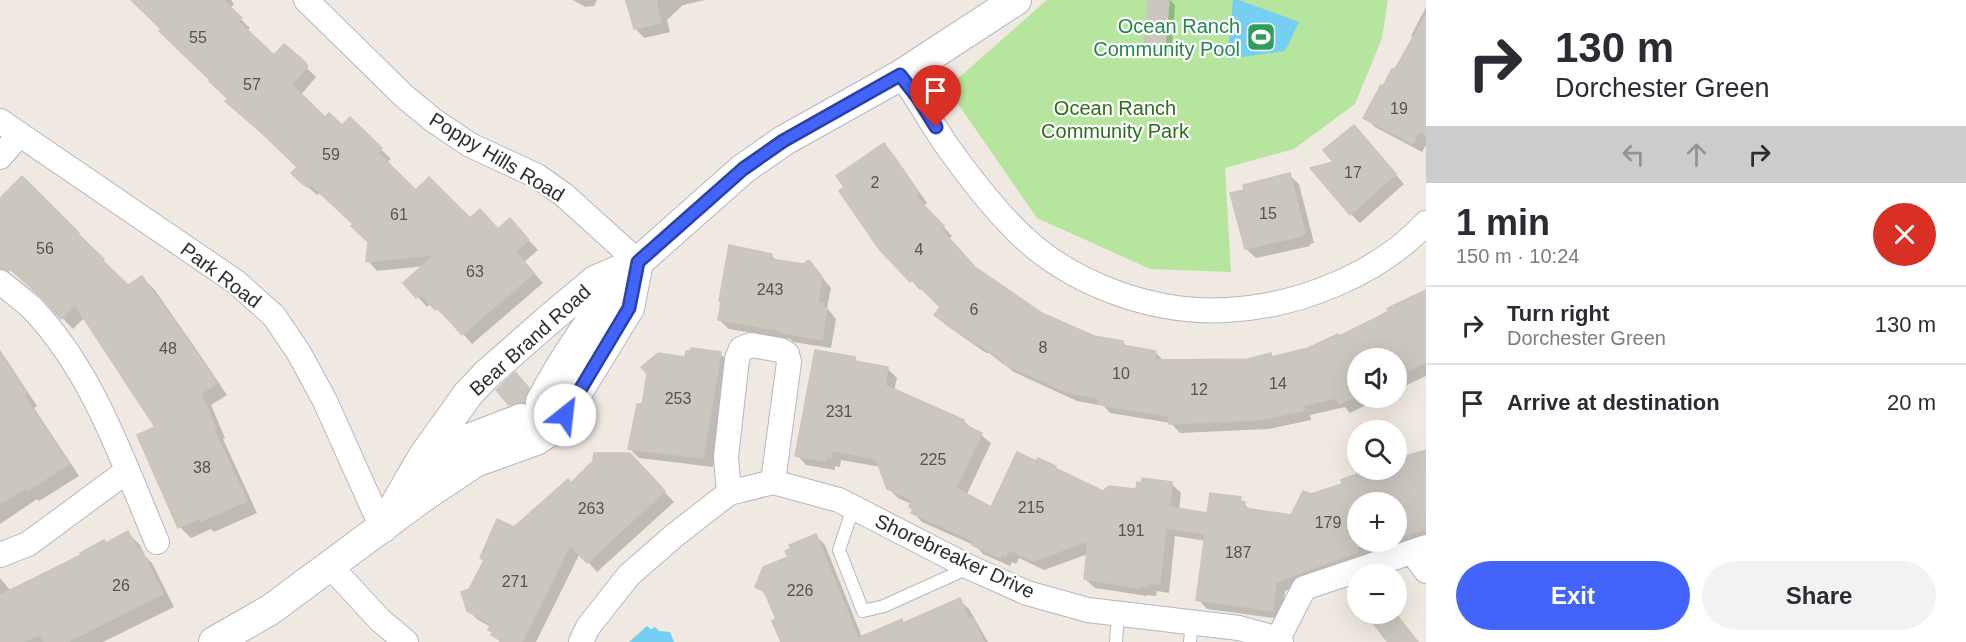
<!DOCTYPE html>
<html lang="en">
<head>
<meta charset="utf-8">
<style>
  :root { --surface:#fff; --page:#f2f2f3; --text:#2b2b33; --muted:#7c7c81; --line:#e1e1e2; --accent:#4264fb }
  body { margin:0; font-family:Helvetica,sans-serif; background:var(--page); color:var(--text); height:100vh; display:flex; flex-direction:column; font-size:22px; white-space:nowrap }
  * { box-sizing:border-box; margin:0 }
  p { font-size:20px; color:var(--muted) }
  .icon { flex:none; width:33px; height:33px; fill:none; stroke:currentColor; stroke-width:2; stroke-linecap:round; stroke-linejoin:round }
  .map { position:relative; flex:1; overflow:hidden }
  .details { display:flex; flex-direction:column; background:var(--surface); width:540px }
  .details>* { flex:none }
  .top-card { background:#fff; color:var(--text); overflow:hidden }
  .fabs { position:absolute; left:1347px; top:348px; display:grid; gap:12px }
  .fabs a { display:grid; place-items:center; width:60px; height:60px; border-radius:50%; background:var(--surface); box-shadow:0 6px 24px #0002; font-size:30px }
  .pin { position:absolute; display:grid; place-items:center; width:51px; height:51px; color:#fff; margin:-62px -26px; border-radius:50% 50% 50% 0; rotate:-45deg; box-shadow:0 0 6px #0007 }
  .pin .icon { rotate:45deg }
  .me { position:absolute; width:66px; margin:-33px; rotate:29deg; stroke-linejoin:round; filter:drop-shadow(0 0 4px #0008) }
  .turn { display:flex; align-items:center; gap:21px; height:126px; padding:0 30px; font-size:27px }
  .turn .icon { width:78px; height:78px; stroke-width:2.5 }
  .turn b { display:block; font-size:42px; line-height:51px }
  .lanes { display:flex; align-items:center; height:57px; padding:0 30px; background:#0003; justify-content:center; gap:30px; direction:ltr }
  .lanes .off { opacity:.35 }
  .round { display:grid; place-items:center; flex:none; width:63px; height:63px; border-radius:32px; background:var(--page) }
  .summary { display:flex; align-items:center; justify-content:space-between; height:102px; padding:0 30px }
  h1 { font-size:36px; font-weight:700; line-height:45px }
  .button { display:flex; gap:12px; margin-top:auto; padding:12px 30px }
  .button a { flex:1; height:69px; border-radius:36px; background:var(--accent); color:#fff; font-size:24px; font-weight:700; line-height:69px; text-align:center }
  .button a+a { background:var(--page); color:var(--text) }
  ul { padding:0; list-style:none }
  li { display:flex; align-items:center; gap:18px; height:78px; padding:0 30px; border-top:2px solid var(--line) }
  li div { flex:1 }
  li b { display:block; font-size:22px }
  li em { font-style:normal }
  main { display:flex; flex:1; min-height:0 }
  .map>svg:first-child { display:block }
  .green { fill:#b6e59e }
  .water { fill:#75cff0 }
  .shadow { fill:#0003; fill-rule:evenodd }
  .building { fill:#cbc7bf; stroke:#cbc5ba; stroke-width:1.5 }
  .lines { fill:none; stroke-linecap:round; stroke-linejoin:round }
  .service-casing { stroke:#b4b7c1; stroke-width:14 }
  .minor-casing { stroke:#b4b7c1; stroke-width:26 }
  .tertiary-casing { stroke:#b4b7c1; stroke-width:32 }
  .service { stroke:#fff; stroke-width:12 }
  .minor { stroke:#fff; stroke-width:24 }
  .tertiary { stroke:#fff; stroke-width:30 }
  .route-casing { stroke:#2b41a3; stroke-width:15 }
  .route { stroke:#4264fb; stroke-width:10 }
  .labels { text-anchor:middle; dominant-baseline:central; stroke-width:4.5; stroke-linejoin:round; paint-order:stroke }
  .number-label { font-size:16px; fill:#555452 }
  .leisure-label { font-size:20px; fill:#27864d; stroke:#fff; text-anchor:end }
  .park-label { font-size:20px; fill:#2c6e1b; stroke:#fff }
  .street-label { font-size:20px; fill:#2e2e2e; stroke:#fff }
</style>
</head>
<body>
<main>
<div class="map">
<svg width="1426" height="642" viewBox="0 0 1426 642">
  <rect width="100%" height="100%" fill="#efe9e1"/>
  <!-- green -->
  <path class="green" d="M1047 0H1388L1382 38 1355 104 1294 149 1225 168 1231 272 1150 269 1037 218 947 88Z"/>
  <!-- water -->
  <path class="water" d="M1233 0H1239L1299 22 1285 51 1227 59Z
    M647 626 651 629 655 627 659 631 670 632 674 642H629Z"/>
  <!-- shadow -->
  <path class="shadow" d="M136 0H231L234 4 230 9 250 28 247 31 274 57 284 46 316 77 300 96 325 119 342 127 350 119 391 159 386 163 416 193 470 220 498 230H519L538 250 524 262 543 283 472 344 448 317 446 318 431 303 427 307 405 283 424 266 377 271 368 261 370 241 355 225 321 192 317 195 300 180 299 167 229 99Z
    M573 0H597L594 6 585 7Z
    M625 0H705L683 5 667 20 670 32 644 38 635 28 630 11 627 7Z
    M1149 0H1170L1175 5 1171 56 1152 55 1146 48Z
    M1426 7V145L1422 152 1375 127 1365 117 1414 38 1411 36Z
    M1363 136 1404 184 1360 223 1351 214 1336 163Z
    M884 145 893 154 927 203 924 206 952 236 949 239 977 269 1041 315 1094 338 1123 342 1128 348 1155 352 1164 361 1248 360 1270 355 1274 358 1309 350 1379 319 1391 312 1392 308 1426 291V376L1396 390V358H1358V398H1381L1350 413 1345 407 1310 415 1311 420 1269 429 1180 433 1171 423 1110 413 1104 406 1077 401 1014 372 989 353H986L946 325 936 315 942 307 923 287 920 290 911 280Z
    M1289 175 1299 184 1314 243 1310 244V246L1256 258 1246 249Z
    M22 178 90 245 88 246 128 287 142 278 154 289 198 352 227 395 211 405 225 438 223 439 257 513 214 532 211 529 191 538 180 527 157 428 85 317 73 329 47 302 0 259V200Z
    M771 255 777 261 803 265 809 261 831 288 827 308 836 319 831 348 793 342 790 339 729 329 719 320Z
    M0 350 37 406 34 408 79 476 39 501 37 499 0 524Z
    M720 354 730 363 713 467 639 458 630 449 643 406 648 374 686 359Z
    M855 359 859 363 887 368 897 378 894 391 963 421 991 443 966 496 991 509 1037 463 1055 467 1060 472 1103 492 1137 491 1172 484 1181 493 1179 510 1209 515 1240 499 1249 509 1292 517 1311 496 1344 485 1360 474 1371 470H1396L1415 456 1426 452V542L1285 591 1282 619 1207 609 1198 599 1206 541 1175 536 1169 593 1157 591 1156 596 1147 595V596L1095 588 1085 579 1088 554 1044 570 1019 558 1016 564 1012 562 1010 566 983 554 976 546 922 522 913 512 911 504 898 498 888 488 881 467 841 460 840 467 835 466V470L806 465 797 455ZM1358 502H1396V542H1358Z
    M522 380 535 396 530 408 517 411 510 404Z
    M639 465 674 502 597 572 580 553 536 642H500L493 635 494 633 490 630 491 627 478 620 468 610 470 591 514 528 571 484Z
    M128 533 140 545 145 556 152 563 174 607 103 642H0V578L11 591Z
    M816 536 825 545 864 642H782L778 620 768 597 757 586Z
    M959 600 969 609 988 642H868L902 621 905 624Z
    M1386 614H1395L1418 642H1387L1374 623Z"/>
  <!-- building -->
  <path class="building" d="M131 0H223L242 18 238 21 274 55 284 44 302 59 308 66 292 85 325 117 329 113 342 125 350 117 382 148 378 153 416 190 429 177 470 218 480 209 498 229 510 218 529 240 516 252 534 273 462 335 438 308 435 310 421 294 416 298 403 283 434 255 366 262 368 242 351 226 353 224 310 184 307 187 299 181 291 173 297 167 265 136 225 101 228 99 209 81 210 80 159 31 161 29Z
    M626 0H656L661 23 634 29Z
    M1148 0H1169L1165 50 1144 49Z
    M1426 14V135L1419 131 1413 144 1363 118 1381 85 1383 86 1392 69H1395Z
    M1354 125 1396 174 1350 215 1310 168 1333 162 1323 150Z
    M884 143 919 193 915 196 944 226 941 229 975 267 1042 313 1094 336 1123 341 1122 345 1156 351 1155 360 1248 359 1271 353V357L1308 348 1338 334 1339 336 1378 317 1389 311 1387 309 1392 306 1426 290V362L1406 372 1399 358H1358V396L1339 404 1336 398 1302 406 1303 411 1259 420 1169 424V416L1110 407 1099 404 1100 399 1066 392 1002 363 1003 361 979 344H976L934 315 940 307 912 279 910 282 879 249 839 191 844 187 836 176Z
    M1290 173 1305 233 1301 234 1302 236 1245 249 1230 193 1244 190 1243 185Z
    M22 176 79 233 78 234 104 259 103 261 128 285 142 276 187 339 217 383 201 394 215 426 213 427 247 501 201 521 200 518 178 528 137 435 155 427 75 305 61 319 41 297 10 269 9 271 0 268V198Z
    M729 245 772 254 771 259 803 264 809 260 822 277 818 302 824 303 823 308H827L822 340 782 333V331L718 320 721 302 719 301Z
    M691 348 721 352 703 458 628 449 637 404H642L647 374 641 367 658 353 685 357 686 351H691Z
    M815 350 855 357V361L888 367 885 385 964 420 963 424 982 433 956 488 991 507 1017 452 1036 461 1038 458 1056 466 1055 468 1103 491 1109 486 1136 489 1137 482 1141 483 1142 478 1172 482 1170 507 1207 513 1210 493 1241 497 1240 501 1245 502 1244 508 1291 515 1303 491 1311 494 1342 484 1341 480 1360 473 1358 470H1396V459L1426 450V528L1396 539V502H1358V552L1276 582 1273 611 1196 600 1205 534 1166 528 1160 584 1148 583 1147 587 1138 586V588L1084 579 1088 541 1034 561 1009 550 1006 556 1002 554 1000 558 972 545 973 541 911 513 913 509 909 507 912 500 887 489 876 459 832 451 831 458 826 457V461L795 456Z
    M0 353 27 394 24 396 69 464 27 491 25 488 0 504Z
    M515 372 529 388 524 402 509 405 496 390Z
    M594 453H630L665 491 587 563 570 545 522 642H504L491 635 493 632 488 630 491 624 467 611 461 592 469 589 484 560 480 558 497 519 514 527 568 479 571 483 593 461Z
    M128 531 138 550 141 549 163 594 68 642H44L40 635 22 642H0V595L81 555 80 553 104 540 106 543Z
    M816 534 858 638 902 619 903 623 960 598 969 619 973 617 984 642H781L772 621 776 619 764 591 755 587 763 567 788 557 785 551 791 548 789 545Z
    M1384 614H1396L1418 642H1388L1372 622Z"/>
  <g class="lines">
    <!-- service casing -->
    <g class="service-casing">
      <path id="service" d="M853 508 839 550 863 611 884 606 968 568
        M1116 642 1118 614
        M1190 642 1192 623"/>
    </g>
    <!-- minor casing -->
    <g class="minor-casing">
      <path id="minor" d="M306 0 404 96 433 120 470 145 537 176 564 195 638 262
        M901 75C917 97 930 121 945 143 969 177 994 210 1024 238 1076 286 1156 314 1226 310 1296 307 1378 275 1426 223
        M0 121 236 282 274 316 299 353 325 401 382 528
        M0 157 19 135
        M0 282C10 290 22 299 32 308 94 373 123 462 157 542
        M729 493 726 457 737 359 741 349 751 345 780 350 787 354 789 362 773 482
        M1412 552 1426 571
        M0 555 28 544 127 471
        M330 566 380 620 406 642
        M1278 639 1304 588 1426 547
        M581 642 588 627 629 575 675 535 729 493 773 482 839 500 969 567 1027 593 1088 610 1239 628 1278 639 1281 642"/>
    </g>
    <!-- tertiary casing -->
    <g class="tertiary-casing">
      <path id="tertiary" d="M541 402C566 354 599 308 634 267
        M433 481C443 465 454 449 469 439L521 419
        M382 528 423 457 468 394 487 374 552 317 595 281 638 262 743 169 783 141 901 75 1016 0
        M214 642 270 610 424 496 475 462 536 440 556 427 629 308 638 262"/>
    </g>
    <!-- service -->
    <use href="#service" class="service"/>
    <!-- minor -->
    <use href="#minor" class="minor"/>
    <!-- tertiary -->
    <use href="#tertiary" class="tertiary"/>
  </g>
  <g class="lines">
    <!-- route casing -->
    <g class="route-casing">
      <path id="route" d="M565 415 629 308 638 262 743 169 783 141 900 75 918 98 936 127"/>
    </g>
    <!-- route -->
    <use href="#route" class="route"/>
  </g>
  <!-- icons -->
  <defs>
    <g id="stadium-square" transform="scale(1.5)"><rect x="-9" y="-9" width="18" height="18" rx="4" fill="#2e9e5b" stroke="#fff"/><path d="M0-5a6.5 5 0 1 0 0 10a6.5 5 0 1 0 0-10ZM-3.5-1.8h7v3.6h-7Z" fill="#fff"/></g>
  </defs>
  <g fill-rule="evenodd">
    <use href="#stadium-square" x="1261" y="37"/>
  </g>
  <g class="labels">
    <!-- number labels -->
    <g class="number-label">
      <text x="198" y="37">55</text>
      <text x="252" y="84">57</text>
      <text x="1399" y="108">19</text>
      <text x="331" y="154">59</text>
      <text x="1353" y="172">17</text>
      <text x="875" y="182">2</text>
      <text x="1268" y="213">15</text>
      <text x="399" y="214">61</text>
      <text x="45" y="248">56</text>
      <text x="919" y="249">4</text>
      <text x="475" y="271">63</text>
      <text x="770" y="289">243</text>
      <text x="974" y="309">6</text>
      <text x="1043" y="347">8</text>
      <text x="168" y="348">48</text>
      <text x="1121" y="373">10</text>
      <text x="1278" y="383">14</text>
      <text x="1199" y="389">12</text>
      <text x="678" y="398">253</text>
      <text x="839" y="411">231</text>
      <text x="933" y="459">225</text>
      <text x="202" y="467">38</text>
      <text x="1031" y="507">215</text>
      <text x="591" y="508">263</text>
      <text x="1328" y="522">179</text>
      <text x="1131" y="530">191</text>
      <text x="1238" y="552">187</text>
      <text x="515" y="581">271</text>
      <text x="121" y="585">26</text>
      <text x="800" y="590">226</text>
    </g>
    <!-- leisure labels -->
    <g class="leisure-label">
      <text x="1240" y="26">Ocean Ranch<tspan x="1240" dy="23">Community Pool</tspan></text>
    </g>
    <!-- park labels -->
    <g class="park-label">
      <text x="1115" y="108">Ocean Ranch<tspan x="1115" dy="23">Community Park</tspan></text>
    </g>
    <!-- street labels -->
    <g class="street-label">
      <text transform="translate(497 157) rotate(31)">Poppy Hills Road</text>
      <text transform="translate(221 275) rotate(37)">Park Road</text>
      <text transform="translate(530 340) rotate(-42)">Bear Brand Road</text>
      <text transform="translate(955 556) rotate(25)">Shorebreaker Drive</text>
    </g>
  </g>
</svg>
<div class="fabs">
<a><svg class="icon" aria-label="sound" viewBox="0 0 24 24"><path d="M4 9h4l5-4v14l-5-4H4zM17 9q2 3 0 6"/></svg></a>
<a><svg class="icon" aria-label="search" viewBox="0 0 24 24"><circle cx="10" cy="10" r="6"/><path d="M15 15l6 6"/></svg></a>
<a>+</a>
<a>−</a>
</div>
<div class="pin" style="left:936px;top:127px;background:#d93025"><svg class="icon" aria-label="arrive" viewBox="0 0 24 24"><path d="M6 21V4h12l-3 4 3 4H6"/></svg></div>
<svg class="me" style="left:565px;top:415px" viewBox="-20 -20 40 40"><circle r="19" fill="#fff"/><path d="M0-13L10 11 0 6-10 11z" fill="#4264fb"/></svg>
</div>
<section class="details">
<div class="top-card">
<div class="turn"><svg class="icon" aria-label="right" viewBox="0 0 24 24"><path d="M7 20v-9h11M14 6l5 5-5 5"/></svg><div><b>130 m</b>Dorchester Green</div></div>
<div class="lanes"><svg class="icon off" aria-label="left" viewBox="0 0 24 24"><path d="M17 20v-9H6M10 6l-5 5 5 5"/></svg><svg class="icon off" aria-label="ahead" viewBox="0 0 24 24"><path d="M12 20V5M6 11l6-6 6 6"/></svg><svg class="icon" aria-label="right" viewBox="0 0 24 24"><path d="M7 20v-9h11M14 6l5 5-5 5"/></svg></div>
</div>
<div class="summary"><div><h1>1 min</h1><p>150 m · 10:24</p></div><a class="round" style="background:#d93025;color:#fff"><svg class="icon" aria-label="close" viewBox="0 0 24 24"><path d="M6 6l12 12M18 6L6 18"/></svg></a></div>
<ul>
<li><svg class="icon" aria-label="right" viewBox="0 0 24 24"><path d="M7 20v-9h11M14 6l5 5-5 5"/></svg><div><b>Turn right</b><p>Dorchester Green</p></div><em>130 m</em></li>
<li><svg class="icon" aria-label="arrive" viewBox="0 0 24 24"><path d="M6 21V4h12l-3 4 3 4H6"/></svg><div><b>Arrive at destination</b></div><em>20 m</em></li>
</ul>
<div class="button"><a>Exit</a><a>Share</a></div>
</section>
</main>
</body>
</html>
